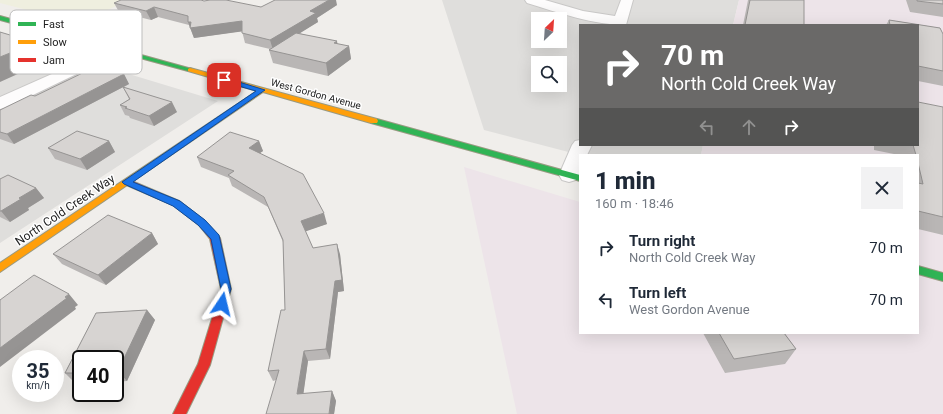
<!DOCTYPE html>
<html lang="en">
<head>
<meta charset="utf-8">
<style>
  :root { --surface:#fff; --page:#f2f2f3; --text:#1f2937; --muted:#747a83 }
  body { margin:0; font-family:Roboto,sans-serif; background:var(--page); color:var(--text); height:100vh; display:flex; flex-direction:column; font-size:15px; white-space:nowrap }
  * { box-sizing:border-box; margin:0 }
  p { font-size:13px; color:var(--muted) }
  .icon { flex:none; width:22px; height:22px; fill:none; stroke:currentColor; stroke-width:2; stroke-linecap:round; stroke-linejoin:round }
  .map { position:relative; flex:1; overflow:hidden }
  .sheet { position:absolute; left:579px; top:154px; width:340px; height:180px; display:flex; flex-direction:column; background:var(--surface); border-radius:0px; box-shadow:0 4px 16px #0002 }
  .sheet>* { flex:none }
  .banner { position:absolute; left:579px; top:24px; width:340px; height:122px; border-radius:0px; box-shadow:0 4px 16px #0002; background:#6a6968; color:#fff; overflow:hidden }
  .needle { width:26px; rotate:25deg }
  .buttons { position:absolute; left:531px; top:12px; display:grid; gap:8px }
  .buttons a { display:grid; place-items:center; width:36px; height:36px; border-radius:0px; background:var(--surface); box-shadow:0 4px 16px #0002; font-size:20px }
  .speed { position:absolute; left:12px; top:350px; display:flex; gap:8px; font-size:20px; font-weight:700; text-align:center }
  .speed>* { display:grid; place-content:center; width:52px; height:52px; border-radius:50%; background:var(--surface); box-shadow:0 4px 16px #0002; line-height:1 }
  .speed small { font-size:10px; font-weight:400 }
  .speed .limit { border:2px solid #111; border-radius:6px; background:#fff; color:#111 }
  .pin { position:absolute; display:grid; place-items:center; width:34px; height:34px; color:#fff; margin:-17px; border-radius:8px; box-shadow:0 2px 6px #0006 }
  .me { position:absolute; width:44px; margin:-22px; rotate:10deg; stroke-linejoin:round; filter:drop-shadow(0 0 3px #0008) }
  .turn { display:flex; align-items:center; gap:14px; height:84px; padding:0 16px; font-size:18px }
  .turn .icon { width:52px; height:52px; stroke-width:2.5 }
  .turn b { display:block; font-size:28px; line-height:34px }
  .lanes { display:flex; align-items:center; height:38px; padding:0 16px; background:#0003; justify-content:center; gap:20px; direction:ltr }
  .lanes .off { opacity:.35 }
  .round { display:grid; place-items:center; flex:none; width:42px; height:42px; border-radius:0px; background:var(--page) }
  .head { display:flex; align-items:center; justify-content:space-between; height:68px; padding:0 16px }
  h1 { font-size:24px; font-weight:800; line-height:30px }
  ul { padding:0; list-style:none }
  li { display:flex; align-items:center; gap:12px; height:52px; padding:0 16px }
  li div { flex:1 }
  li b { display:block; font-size:15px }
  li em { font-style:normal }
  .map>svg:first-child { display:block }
  .residential { fill:#dfdedc; fill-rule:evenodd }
  .industrial { fill:#ede4e9 }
  .farmland { fill:#efefdf }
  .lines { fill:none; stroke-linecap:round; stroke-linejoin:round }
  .street-casing { stroke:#c9c8c7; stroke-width:2 }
  .fast-casing { stroke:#999a82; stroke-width:2 }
  .slow-casing { stroke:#999a82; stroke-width:2 }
  .jam-casing { stroke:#999a82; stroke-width:2 }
  .street { fill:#fdfcfc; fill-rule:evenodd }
  .fast { fill:#30b455; fill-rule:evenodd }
  .slow { fill:#ff9f0a; fill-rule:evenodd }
  .jam { fill:#e5322d; fill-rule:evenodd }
  .wall { fill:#b9b6b5 }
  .shaded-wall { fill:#969493 }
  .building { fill:#d7d4d2; stroke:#969493 }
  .route { fill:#1a73e8; stroke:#114b97 }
  .labels { text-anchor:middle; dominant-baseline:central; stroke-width:3; stroke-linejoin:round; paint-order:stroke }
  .far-street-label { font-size:10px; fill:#222; stroke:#fff }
  .street-label { font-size:12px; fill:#222; stroke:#fff }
  .key { fill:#fff; stroke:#bdbdbd; stroke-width:1 }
  .key-label { font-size:11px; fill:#222 }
</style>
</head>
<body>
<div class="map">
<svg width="943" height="414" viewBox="0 0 943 414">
  <rect width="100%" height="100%" fill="#f0eeeb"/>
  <!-- residential -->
  <path class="residential" d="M442 0H739L733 25H580V145H703L701 155H580L484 130ZM538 19H560V41H538ZM538 63H560V85H538Z
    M0 35 218 101 0 243Z"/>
  <!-- industrial -->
  <path class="industrial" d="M739 0H943V414H517L464 167 580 202V333H918V155H701L703 145H918V25H733Z"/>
  <!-- farmland -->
  <path class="farmland" d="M0 0H130L78 23 0 3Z"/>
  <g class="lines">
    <!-- street casing -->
    <g class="street-casing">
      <path id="street" d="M525 0H545L583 11 615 16 621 0H633L626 25C594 25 559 13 527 3Z
        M115 46 120 47 122 50 120 53 6 108 0 109V97Z
        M580 140V145H592L587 155H580V173L576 180 569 182 562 180 559 175 572 145 575 141Z"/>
    </g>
    <!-- fast casing -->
    <g class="fast-casing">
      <path id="fast" d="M0 16 192 69 193 70 188 71 0 20Z
        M371 119H377L580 175V181L371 123Z
        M918 266 943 273V281L918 274Z"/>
    </g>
    <!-- slow casing -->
    <g class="slow-casing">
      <path id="slow" d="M190 68 377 119 378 121 377 123H371L263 92 0 272V263L257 91 188 71V69Z"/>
    </g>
    <!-- jam casing -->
    <g class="jam-casing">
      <path id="jam" d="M127 179 179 201 205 221 220 238 231 289 210 365 186 414H173L198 364 221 289 210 239 199 225 173 205 124 184 123 182Z"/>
    </g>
    <!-- street -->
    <use href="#street" class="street"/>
    <!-- fast -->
    <use href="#fast" class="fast"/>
    <!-- slow -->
    <use href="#slow" class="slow"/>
    <!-- jam -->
    <use href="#jam" class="jam"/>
  </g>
  <!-- wall -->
  <path class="wall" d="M748 0H804V25H743Z
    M906 0H943V17L910 12Z
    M204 1 261 7 337 5 317 18 318 22 299 33 337 44 349 46 351 59 328 76 273 63 269 50 270 49 245 43 242 31 194 38 189 25 158 17 151 20 119 12 114 3Z
    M889 20 940 28 943 34V86L918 81V25H886Z
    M124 74 129 84 124 87 177 112 154 126 130 118 129 116 125 115 120 105 129 99 123 87 14 144 0 139V110L35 96Z
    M943 107V235L918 229V155H899L874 150V145H918Z
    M109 141 115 152 87 170 55 159 48 148Z
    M259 141 263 151 259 153 327 224 305 231 313 248 340 254 344 291 338 292 330 359 308 361 303 394 332 391 336 401 334 414 276 380 273 381 268 371 285 310 283 242 268 207 232 186 229 178 201 167 197 157Z
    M0 179 36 188 44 198 28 208 29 210 10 222 0 217Z
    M152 233 158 244 106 285 62 264 53 254Z
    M147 310 155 320 127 381 115 382V359H81V383H75L65 373 96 313Z
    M703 333H784L796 349 785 364 725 373Z"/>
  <!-- shaded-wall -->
  <path class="shaded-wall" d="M329 0H336L337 5 317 18 318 22 273 50 270 40 310 11Z
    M154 7 158 17 151 20 146 11Z
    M242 21 245 31 194 38 188 22Z
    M40 41 51 59 0 82V57Z
    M337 41 339 53 349 46 351 59 328 76 326 63 334 43Z
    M124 74 129 84 14 144 7 134Z
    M172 102 177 112 154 126 149 116Z
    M109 141 115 152 87 170 80 159Z
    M259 141 263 151 252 159 249 148Z
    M36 188 44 198 28 208 29 210 10 222 1 211 19 198Z
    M324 213 327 224 304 232 301 221Z
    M152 233 158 244 106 285 98 275Z
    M337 244 340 254 344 291 338 292 330 359 326 349 335 281Z
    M69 294 78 305 75 307 76 309 0 367V348Z
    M147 310 155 320 127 381 118 371Z
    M304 351 308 361 302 404 297 394Z
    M332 391 336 401 334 414H329Z"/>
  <!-- building -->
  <path class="building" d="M121 0H201L204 1 210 0H226L261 7 275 0H329L310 11 316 13 270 40 242 33V21L190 28 191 22H188V16L154 7 146 11 114 3Z
    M750 0H804V25H745Z
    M917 0H943V4L917 1Z
    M889 20 940 28 943 34V71L918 66V25H890Z
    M0 32 10 35 16 33 40 41 0 57Z
    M296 33 337 41 334 43 349 46 326 63 269 50Z
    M97 66 124 74 7 134 0 132V110L31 95 35 96Z
    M123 87 172 102 149 116 125 108 127 107 120 105 130 99Z
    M918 102 943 107V217L918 211V183L923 184 918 163V155H916L913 145H918Z
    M77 131 109 141 80 159 48 148Z
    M230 132 259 141 249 148 303 174 324 213 301 221 313 248 337 244 342 280 335 281 326 349 304 351 297 394 332 391 329 414H266L279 370 268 371 281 310H285L283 240 264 197 228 175 234 171 197 157Z
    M8 175 36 188 19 198 21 199 1 211H0V179Z
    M108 215 152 233 98 275 53 254Z
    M34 275 69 294 65 297 67 298 0 348V300Z
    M147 310 118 371 115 372V359H81V373H65L96 313Z
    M719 333H784L796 349 734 359Z"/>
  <!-- route -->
  <path class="route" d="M221 78H226L265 90 133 182 180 201 205 220 219 235 231 289 225 308 222 309 218 308 216 304 221 289 211 239 198 225 173 206 124 184 122 182 256 91 221 81Z"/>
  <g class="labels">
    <!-- far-street labels -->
    <g class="far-street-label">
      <text transform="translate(316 94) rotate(15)">West Gordon Avenue</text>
    </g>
    <!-- street labels -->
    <g class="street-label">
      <text transform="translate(65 210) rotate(-34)">North Cold Creek Way</text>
    </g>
  </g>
  <!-- legend -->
  <rect x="10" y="10" width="132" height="64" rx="6" class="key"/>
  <rect x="18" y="22" width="18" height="4" fill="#30b455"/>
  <rect x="18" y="40" width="18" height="4" fill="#ff9f0a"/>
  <rect x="18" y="58" width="18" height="4" fill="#e5322d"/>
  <g class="key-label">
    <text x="43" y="28">Fast</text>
    <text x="43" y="46">Slow</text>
    <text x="43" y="64">Jam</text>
  </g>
</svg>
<div class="buttons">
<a><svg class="needle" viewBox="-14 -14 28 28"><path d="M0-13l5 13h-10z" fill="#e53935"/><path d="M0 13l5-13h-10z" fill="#747a83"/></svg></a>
<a><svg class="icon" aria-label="search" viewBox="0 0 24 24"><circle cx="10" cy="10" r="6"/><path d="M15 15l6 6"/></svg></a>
</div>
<div class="speed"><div>35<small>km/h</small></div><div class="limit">40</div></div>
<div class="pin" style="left:224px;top:80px;background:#d93025"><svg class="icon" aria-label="arrive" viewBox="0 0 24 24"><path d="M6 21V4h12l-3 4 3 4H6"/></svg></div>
<svg class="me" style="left:222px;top:304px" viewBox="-20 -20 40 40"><path d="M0-17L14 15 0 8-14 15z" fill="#1a73e8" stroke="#fff" stroke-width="4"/></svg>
<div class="banner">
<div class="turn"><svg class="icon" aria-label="right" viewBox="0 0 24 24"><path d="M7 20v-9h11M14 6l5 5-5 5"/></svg><div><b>70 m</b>North Cold Creek Way</div></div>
<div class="lanes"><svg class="icon off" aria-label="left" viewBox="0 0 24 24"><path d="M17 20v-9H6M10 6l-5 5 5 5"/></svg><svg class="icon off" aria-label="ahead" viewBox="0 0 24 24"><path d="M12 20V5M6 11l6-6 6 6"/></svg><svg class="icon" aria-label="right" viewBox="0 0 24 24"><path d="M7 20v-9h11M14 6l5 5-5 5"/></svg></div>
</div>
<section class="sheet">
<div class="head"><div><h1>1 min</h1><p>160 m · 18:46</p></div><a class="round"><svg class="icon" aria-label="close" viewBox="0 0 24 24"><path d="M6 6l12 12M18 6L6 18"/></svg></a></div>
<ul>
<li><svg class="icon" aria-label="right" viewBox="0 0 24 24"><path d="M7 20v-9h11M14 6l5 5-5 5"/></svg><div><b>Turn right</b><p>North Cold Creek Way</p></div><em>70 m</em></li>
<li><svg class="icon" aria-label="left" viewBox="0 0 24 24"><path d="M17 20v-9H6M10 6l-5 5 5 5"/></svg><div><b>Turn left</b><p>West Gordon Avenue</p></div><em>70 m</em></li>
</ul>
</section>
</div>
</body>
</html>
